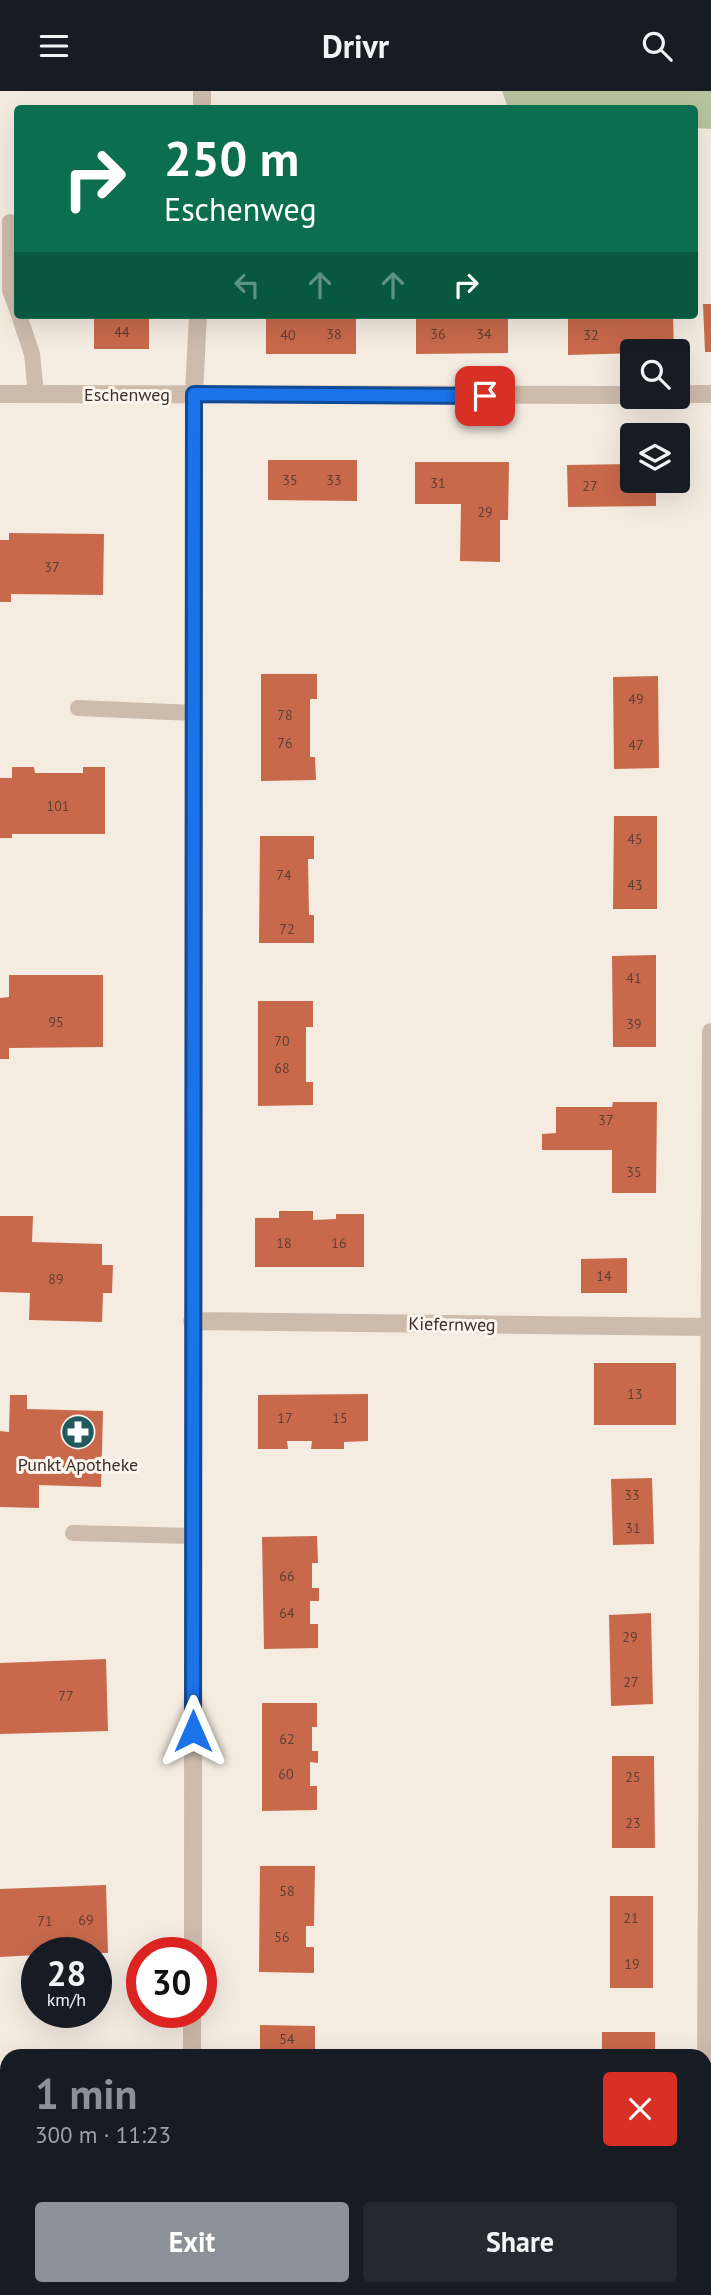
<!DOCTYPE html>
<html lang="en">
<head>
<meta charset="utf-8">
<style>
  :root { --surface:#171b24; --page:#242831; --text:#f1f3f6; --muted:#9ea1a6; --accent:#8c9099 }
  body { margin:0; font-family:"PT Sans",sans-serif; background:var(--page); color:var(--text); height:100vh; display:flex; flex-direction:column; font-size:26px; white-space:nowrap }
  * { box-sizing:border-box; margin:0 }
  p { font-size:23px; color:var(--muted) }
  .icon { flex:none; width:38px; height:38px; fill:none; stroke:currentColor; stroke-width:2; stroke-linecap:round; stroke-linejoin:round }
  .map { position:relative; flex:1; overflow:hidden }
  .sheet { position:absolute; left:0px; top:1958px; width:712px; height:247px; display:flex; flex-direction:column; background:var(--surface); border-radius:21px 21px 0 0; box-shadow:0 7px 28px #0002 }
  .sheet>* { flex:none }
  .top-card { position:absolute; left:14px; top:14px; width:684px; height:214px; border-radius:7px; box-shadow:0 7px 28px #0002; background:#0b6e4f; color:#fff; overflow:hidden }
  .tools { position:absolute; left:620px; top:248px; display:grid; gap:14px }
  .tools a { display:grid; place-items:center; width:70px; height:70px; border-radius:7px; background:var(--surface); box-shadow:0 7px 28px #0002; font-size:35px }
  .speed { position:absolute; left:21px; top:1846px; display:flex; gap:14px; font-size:35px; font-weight:700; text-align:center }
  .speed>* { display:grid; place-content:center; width:91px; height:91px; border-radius:50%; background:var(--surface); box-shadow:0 7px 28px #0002; line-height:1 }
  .speed small { font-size:18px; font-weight:400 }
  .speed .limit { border:10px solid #d22; background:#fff; color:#111 }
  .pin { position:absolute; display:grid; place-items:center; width:60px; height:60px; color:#fff; margin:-30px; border-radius:14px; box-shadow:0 4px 10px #0006 }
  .me { position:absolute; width:77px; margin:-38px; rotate:0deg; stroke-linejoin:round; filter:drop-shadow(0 0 5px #0008) }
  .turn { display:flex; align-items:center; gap:24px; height:147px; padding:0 35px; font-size:32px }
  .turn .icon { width:91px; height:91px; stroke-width:2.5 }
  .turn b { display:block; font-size:49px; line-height:60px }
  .lanes { display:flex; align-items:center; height:66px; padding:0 35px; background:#0003; justify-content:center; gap:35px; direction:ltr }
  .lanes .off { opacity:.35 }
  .round { display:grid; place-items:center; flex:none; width:74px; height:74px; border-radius:7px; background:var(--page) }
  .summary { display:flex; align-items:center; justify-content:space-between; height:119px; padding:0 35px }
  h1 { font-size:42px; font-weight:700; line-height:52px; color:var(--accent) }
  .action { display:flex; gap:14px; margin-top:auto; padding:14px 35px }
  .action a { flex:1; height:80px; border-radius:7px; background:var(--accent); color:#fff; font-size:28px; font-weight:700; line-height:80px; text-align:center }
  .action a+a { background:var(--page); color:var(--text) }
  header { display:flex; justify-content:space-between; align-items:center; height:91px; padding:0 35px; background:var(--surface); font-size:32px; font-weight:700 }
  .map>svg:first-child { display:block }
  .green { fill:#b8c4a0 }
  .building { fill:#c8694b }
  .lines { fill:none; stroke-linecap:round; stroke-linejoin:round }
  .service { stroke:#cdbbac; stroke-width:16 }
  .minor { stroke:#cdbbac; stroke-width:18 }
  .route-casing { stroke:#114b97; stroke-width:18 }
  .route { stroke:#1a73e8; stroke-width:12 }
  .labels { text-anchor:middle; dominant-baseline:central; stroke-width:6; stroke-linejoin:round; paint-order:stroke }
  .number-label { font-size:14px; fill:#5e3e33 }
  .street-label { font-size:18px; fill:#3b302b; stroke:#fbf5ee }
  .poi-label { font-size:18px; fill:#3b302b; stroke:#fbf5ee }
</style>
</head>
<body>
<header><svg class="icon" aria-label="menu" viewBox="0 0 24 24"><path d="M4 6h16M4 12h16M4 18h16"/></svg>Drivr<svg class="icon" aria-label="search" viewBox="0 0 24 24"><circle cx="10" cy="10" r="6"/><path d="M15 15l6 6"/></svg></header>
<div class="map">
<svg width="711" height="2204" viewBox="0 0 711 2204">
  <rect width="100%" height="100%" fill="#f4ebe1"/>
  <!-- green -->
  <path class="green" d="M502 0H711V38L695 37V18L508 17Z"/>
  <!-- building -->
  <path class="building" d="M703 213H711V261H705Z
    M94 224H149V258H94Z
    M266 224H356V263H266Z
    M416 224H508V262L416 263Z
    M568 224H673L674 261 568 264Z
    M268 369H357V410L268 409Z
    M415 371H509L508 429H500V471L460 470 461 413H415Z
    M632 373V390H656V415L568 416 567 374Z
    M9 442 104 443 103 504 11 503V511H0V449H9Z
    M261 583H317V608H310V666H315L316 689 261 690Z
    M658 585 659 677 614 678 613 586Z
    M12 676H34L35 682H83V676H105V743H12V747H0V687H12Z
    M614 725H657V818H613Z
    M260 745H314V768H308L309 824H314V852H259Z
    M656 864V956H613L612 865Z
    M9 884H103V956L9 957V968H0V907L9 906Z
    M258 910H313V936H306V991H313V1014L258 1015Z
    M613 1011H657L656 1102H612V1059H542V1043L556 1042V1016H612Z
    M279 1120H313V1129L336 1128V1123H364V1176H255V1127H279Z
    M0 1125H33L32 1151 102 1153V1174H113L112 1202H103L102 1231 29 1229 30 1202 0 1201Z
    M627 1167V1202H581V1168Z
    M594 1272H676V1334H594Z
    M368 1303V1350L344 1351V1358H311L312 1350H287L288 1358H258V1304Z
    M10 1304H27V1318L103 1320 101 1396 39 1394V1417L0 1416V1340L9 1341Z
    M652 1387 654 1453 613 1454 611 1388Z
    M317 1445 318 1472H312V1497H319V1510H310V1533H318V1557L264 1558 262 1446Z
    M651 1522 653 1613 611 1615 609 1524Z
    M106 1568 108 1640 0 1643V1572Z
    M262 1612H317V1636H312V1660H318V1672L310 1671V1695H317V1719L262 1720Z
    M612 1665H654L655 1757H612Z
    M260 1775H315L314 1835H306V1856H314V1882L259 1881Z
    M106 1794 108 1862H37V1864L0 1866V1798Z
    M610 1805H653V1897H610Z
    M260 1934 315 1935V1961H307V1965H260Z
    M602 1941H655V1965H602Z
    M0 2029H7V2106H0Z
    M256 2198H312V2201H256Z"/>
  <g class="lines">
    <!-- service -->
    <path class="service" d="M10 131V199L18 221
      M19 224 32 263 36 303
      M78 617 194 622
      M73 1442 193 1445"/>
    <!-- minor -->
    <path class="minor" d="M202 18V0
      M0 303 632 304
      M677 303H711
      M192 1230 711 1236
      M193 1862 194 303 198 224
      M192 1965V1922
      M192 2204V2198
      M705 2204 711 941"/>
  </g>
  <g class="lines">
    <!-- route casing -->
    <g class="route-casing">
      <path id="route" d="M193 1640 194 303 485 305"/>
    </g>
    <!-- route -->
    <use href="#route" class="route"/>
  </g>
  <!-- icons -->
  <defs>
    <g id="pharmacy-disc" transform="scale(1.75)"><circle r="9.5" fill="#1f5a5e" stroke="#fbf5ee"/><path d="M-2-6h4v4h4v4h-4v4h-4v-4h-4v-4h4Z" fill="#fff"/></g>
  </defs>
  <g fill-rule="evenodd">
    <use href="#pharmacy-disc" x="78" y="1341"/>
  </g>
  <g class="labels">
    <!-- number labels -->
    <g class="number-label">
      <text x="122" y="241">44</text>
      <text x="334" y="243">38</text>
      <text x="438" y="243">36</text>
      <text x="484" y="243">34</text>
      <text x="288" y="244">40</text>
      <text x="591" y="244">32</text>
      <text x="290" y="389">35</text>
      <text x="334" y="389">33</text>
      <text x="438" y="392">31</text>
      <text x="590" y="395">27</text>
      <text x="485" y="421">29</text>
      <text x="52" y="476">37</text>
      <text x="636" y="608">49</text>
      <text x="285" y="624">78</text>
      <text x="285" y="652">76</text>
      <text x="636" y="654">47</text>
      <text x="58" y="715">101</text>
      <text x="635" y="748">45</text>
      <text x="284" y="784">74</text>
      <text x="635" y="794">43</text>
      <text x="287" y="838">72</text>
      <text x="634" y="887">41</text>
      <text x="56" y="931">95</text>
      <text x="634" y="933">39</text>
      <text x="282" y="950">70</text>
      <text x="282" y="977">68</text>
      <text x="606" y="1029">37</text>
      <text x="634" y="1081">35</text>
      <text x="284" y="1152">18</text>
      <text x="339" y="1152">16</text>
      <text x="604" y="1185">14</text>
      <text x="56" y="1188">89</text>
      <text x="635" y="1303">13</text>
      <text x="285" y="1327">17</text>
      <text x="340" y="1327">15</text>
      <text x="632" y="1404">33</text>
      <text x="633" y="1437">31</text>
      <text x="287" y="1485">66</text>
      <text x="287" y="1522">64</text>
      <text x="630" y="1546">29</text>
      <text x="631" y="1591">27</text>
      <text x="66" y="1605">77</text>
      <text x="287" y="1648">62</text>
      <text x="286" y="1683">60</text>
      <text x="633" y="1686">25</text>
      <text x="633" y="1732">23</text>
      <text x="287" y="1800">58</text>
      <text x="631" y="1827">21</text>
      <text x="86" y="1829">69</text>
      <text x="45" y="1830">71</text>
      <text x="282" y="1846">56</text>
      <text x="632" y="1873">19</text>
      <text x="287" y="1948">54</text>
    </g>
    <!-- street labels -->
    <g class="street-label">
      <text x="127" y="303">Eschenweg</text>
      <text transform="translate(452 1233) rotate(1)">Kiefernweg</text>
    </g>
    <!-- poi labels -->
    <g class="poi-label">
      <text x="78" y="1373">Punkt Apotheke</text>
    </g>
  </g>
</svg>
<div class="tools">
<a><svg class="icon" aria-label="search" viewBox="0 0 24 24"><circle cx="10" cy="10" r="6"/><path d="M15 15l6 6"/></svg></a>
<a><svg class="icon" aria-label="layers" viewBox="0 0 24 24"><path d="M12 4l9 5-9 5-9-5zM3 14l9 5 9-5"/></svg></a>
</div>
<div class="speed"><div>28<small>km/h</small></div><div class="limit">30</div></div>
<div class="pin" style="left:485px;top:305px;background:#d93025"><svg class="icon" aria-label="arrive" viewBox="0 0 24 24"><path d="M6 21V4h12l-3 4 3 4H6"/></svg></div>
<svg class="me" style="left:193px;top:1640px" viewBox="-20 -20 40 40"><path d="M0-17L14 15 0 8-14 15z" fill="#1a73e8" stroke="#fff" stroke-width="4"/></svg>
<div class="top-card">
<div class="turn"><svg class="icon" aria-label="right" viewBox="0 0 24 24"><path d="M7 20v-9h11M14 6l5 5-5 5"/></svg><div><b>250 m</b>Eschenweg</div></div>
<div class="lanes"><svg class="icon off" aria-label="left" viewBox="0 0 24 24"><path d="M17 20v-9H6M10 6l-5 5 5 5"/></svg><svg class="icon off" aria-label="ahead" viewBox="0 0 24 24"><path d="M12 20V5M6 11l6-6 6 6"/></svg><svg class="icon off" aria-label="ahead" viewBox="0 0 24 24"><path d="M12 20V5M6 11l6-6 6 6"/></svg><svg class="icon" aria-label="right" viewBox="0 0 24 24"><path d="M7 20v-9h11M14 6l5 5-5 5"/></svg></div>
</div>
<section class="sheet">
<div class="summary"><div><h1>1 min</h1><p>300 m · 11:23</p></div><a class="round" style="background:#d93025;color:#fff"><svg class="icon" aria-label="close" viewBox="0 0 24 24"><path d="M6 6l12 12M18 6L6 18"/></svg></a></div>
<div class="action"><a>Exit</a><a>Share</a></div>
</section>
</div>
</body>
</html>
